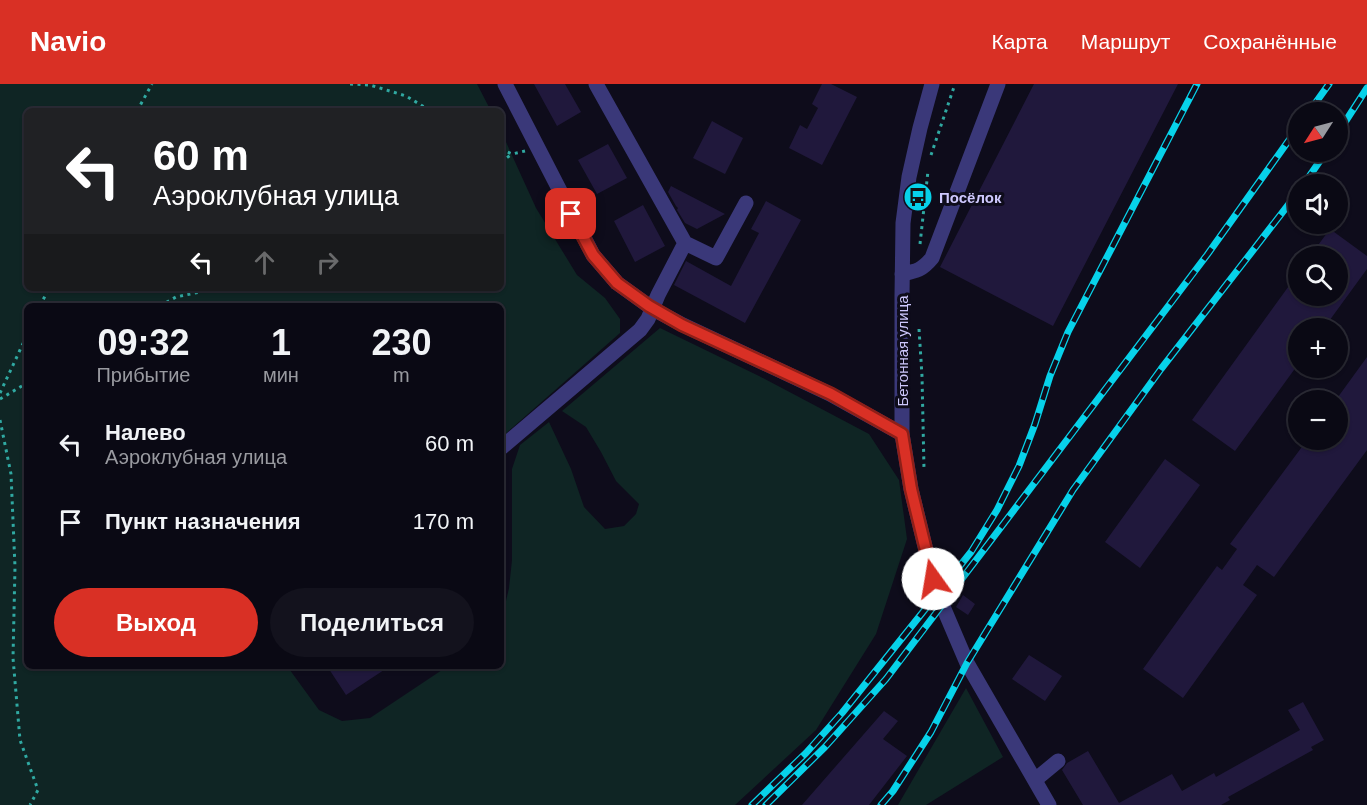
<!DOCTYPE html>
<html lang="ru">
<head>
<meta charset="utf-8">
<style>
  :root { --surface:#0a0914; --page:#13121d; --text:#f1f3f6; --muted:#999aa0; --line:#2a2a34; --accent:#d93025 }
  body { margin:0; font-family:Arial,sans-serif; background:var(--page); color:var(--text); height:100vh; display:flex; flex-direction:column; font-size:22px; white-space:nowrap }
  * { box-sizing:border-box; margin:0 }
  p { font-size:20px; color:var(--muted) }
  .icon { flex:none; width:33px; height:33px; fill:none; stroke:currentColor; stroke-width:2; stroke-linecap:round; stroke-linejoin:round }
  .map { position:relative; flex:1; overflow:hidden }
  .details { position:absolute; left:24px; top:219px; width:480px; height:366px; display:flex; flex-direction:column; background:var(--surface); border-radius:9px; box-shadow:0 2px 4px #0004,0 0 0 2px var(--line) }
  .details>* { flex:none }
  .banner { position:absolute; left:24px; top:24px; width:480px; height:183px; border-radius:9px; box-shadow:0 2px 4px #0004,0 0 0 2px var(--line); background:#202124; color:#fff; overflow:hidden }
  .needle { width:39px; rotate:234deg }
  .tools { position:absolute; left:1288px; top:18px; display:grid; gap:12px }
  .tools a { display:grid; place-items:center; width:60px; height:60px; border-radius:50%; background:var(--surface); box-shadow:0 2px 4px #0004,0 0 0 2px var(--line); font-size:30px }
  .pin { position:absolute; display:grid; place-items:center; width:51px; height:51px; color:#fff; margin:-26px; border-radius:12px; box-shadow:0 3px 9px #0006 }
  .me { position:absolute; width:66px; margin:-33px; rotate:347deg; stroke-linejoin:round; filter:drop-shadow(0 0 4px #0008) }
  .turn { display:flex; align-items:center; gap:21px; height:126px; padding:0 30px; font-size:27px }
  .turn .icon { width:78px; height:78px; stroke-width:2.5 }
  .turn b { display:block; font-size:42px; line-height:51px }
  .lanes { display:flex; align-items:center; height:57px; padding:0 30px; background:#0003; justify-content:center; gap:30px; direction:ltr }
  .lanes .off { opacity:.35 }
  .eta { display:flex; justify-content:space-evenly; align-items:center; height:102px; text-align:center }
  .eta b { font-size:36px; font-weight:700; line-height:42px }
  .action { display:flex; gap:12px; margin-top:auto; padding:12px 30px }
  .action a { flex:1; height:69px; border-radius:36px; background:var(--accent); color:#fff; font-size:24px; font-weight:700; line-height:69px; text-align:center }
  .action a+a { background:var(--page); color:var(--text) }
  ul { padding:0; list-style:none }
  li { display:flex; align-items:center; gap:18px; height:78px; padding:0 30px }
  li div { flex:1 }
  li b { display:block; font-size:22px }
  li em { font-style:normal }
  header { display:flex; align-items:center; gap:36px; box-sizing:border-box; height:84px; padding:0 30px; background:var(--accent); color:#fff }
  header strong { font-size:28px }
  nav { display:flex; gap:33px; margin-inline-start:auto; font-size:21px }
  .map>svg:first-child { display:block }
  .green { fill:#0f2524 }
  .building { fill:#20183c }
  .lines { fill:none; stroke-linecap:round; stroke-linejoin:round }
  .path { stroke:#30a9a2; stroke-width:3; stroke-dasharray:3 4.5; stroke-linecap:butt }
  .minor { stroke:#3a3879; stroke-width:15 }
  .rail-casing { stroke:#07d2ea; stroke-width:7 }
  .rail { stroke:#0e0c1b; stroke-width:4.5; stroke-dasharray:14; stroke-linecap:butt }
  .route-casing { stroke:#8d1f18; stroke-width:15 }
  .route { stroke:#d93025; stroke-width:10 }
  .labels { text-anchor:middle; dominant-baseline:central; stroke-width:6; stroke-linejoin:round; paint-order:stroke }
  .poi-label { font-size:15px; font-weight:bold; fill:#cec8fd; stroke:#0e0c1b; text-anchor:start }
  .street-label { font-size:15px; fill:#cec8fd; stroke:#0e0c1b }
</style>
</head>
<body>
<header>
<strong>Navio</strong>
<nav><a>Карта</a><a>Маршрут</a><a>Сохранённые</a></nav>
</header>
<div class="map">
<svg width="1367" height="721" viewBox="0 0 1367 721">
  <rect width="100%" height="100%" fill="#0e0c1b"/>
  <!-- green -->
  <path class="green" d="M0 0H477L491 27H27V204H501V47L536 124 577 191 605 214 620 235V249L503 352 501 350V222H27V582H287L319 626 342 637 370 634 448 582H501V532L503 530 509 504 512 476V385L520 361 549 338 571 385 584 423 605 445 624 442 636 430 639 420 616 397 601 368 586 343 562 327 660 244 759 292 869 350 899 396 907 455 876 550 816 646 735 721H0Z
    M966 604 1003 673 926 721H898Z"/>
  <!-- building -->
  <path class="building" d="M534 0H565L581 28 557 42Z
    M822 0H831L857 13 822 81 789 64 800 41 807 45 818 24 812 20Z
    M1034 0H1178L1053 242 940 183Z
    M712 37 743 54 725 90 693 74Z
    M608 60 627 94 597 110 578 76Z
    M671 102 725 130 697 145 685 139 677 126 678 124 676 122 668 108Z
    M766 117 801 136 745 239 674 201 686 177 731 202 759 149 751 145Z
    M643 121 665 162 635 178 614 137Z
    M1330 145 1367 172V185L1324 244H1299V279L1235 367 1192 336 1299 188V212H1338V172H1310Z
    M1367 273V366L1274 493 1257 481 1243 501 1257 511 1183 614 1143 585 1217 482 1222 486 1237 465 1230 460 1307 356H1338V313Z
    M1165 375 1200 401 1140 484 1105 458Z
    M963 511 975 520 968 531 956 523Z
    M1029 571 1062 592 1045 617 1012 595Z
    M327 582H390L346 611Z
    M1303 618 1324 656 1311 663 1313 666 1228 713 1230 716 1221 721H1083L1062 686 1067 679 1088 667 1119 719 1172 690 1182 707 1214 689 1216 693 1300 646 1288 626Z
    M884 627 898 637 883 655 907 672 869 721H802Z"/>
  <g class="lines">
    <!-- path -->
    <path class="path" d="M350 0 370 1 406 12 431 27
      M137 27 152 0
      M501 65 512 70 525 67
      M931 71 955 0
      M501 78 512 70
      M920 160 928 87
      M40 222 49 204
      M160 222 176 213 219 204
      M919 245 922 292 924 385
      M0 309 27 251
      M0 315 27 299
      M0 336 11 390 15 483 13 574 20 656 38 706 30 721"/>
    <!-- minor -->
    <path class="minor" d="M505 0 593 171 617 199 653 225 683 241 830 310 902 350
      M596 0 685 159
      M932 0 920 44 909 93 903 139 902 212V350L911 405 933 495 938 511 967 579 1049 721
      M902 190C917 187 922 186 932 174L998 0
      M501 364 640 246 648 235 658 211 685 159 716 174 746 119
      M1035 696 1058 677"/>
    <!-- rail casing -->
    <g class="rail-casing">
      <path id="rail" d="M1309 28 1329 0
        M1338 49 1367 4
        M1304 100 1326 68
        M752 721 806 669 842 629 971 468 997 426 1019 382 1035 340 1050 292 1068 248 1197 0
        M766 721 825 663 886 595 1207 171 1299 42
        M881 721 893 707 931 648 967 579 1073 406 1161 285 1299 107"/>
    </g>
    <!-- rail -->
    <use href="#rail" class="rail"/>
  </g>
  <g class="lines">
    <!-- route casing -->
    <g class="route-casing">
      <path id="route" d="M571 130 593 171 617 199 649 222 682 241 831 310 902 350 911 405 933 495"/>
    </g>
    <!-- route -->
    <use href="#route" class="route"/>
  </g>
  <!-- icons -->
  <defs>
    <g id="bus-disc" transform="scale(1.5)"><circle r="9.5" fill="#07d2ea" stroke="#0e0c1b"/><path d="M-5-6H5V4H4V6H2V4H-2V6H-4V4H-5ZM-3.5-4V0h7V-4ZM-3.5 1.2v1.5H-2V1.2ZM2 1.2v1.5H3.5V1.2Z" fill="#111"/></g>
  </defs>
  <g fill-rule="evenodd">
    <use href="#bus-disc" x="918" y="113"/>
  </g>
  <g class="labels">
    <!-- poi labels -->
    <g class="poi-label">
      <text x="939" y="113">Посёлок</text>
    </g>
    <!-- street labels -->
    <g class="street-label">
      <text transform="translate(902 267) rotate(-90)">Бетонная улица</text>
    </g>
  </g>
</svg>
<div class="tools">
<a><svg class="needle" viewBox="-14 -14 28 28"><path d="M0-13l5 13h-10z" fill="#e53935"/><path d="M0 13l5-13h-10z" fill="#999aa0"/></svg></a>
<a><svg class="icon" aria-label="sound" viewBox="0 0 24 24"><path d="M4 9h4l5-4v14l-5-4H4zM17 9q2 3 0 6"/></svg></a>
<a><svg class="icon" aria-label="search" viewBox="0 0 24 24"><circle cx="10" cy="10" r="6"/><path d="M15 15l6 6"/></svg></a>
<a>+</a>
<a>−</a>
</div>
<div class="pin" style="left:571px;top:130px;background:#d93025"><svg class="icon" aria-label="arrive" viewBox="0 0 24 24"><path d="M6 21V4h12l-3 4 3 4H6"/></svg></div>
<svg class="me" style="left:933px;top:495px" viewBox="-20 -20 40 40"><circle r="19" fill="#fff"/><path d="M0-13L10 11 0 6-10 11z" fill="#d93025"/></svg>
<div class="banner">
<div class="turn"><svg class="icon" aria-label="left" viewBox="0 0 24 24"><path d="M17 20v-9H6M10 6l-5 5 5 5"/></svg><div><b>60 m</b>Аэроклубная улица</div></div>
<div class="lanes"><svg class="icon" aria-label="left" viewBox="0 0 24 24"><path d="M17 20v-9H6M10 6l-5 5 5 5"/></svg><svg class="icon off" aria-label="ahead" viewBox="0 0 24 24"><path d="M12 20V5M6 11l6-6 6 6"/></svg><svg class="icon off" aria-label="right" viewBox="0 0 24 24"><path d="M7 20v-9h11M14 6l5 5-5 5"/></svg></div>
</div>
<section class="details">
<div class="eta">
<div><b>09:32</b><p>Прибытие</p></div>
<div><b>1</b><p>мин</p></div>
<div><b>230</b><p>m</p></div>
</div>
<ul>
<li><svg class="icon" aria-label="left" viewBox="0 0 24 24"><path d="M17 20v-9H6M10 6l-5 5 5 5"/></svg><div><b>Налево</b><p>Аэроклубная улица</p></div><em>60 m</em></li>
<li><svg class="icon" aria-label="arrive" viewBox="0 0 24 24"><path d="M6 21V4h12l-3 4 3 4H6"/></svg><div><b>Пункт назначения</b></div><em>170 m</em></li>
</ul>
<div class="action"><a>Выход</a><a>Поделиться</a></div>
</section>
</div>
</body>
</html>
